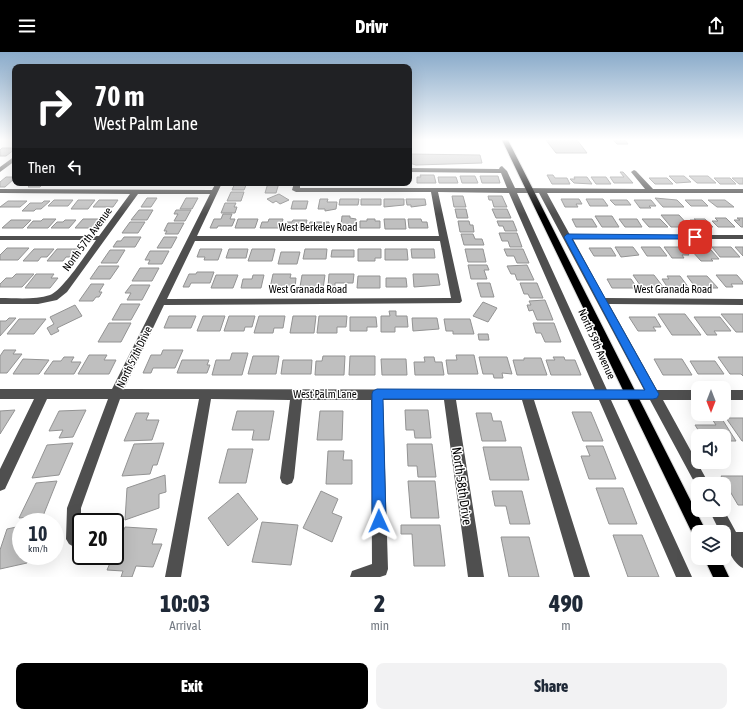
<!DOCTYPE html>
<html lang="en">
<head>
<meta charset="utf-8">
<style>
  :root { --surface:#fff; --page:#f2f2f3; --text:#1f2937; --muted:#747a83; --accent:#000 }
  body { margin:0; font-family:"Asap Condensed",sans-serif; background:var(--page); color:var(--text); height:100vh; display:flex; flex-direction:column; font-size:15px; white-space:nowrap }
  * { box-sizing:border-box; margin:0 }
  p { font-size:13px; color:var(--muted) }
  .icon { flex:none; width:22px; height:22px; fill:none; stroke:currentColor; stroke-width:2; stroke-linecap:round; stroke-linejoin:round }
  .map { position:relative; height:525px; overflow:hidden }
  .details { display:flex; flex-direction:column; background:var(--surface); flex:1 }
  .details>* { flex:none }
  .hud { position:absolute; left:12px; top:12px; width:400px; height:122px; border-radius:8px; box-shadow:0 4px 16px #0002; background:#202124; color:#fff; overflow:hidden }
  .needle { width:26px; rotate:180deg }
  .controls { position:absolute; left:691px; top:329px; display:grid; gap:8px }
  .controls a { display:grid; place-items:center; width:40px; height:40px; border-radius:8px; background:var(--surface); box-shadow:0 4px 16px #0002; font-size:20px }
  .speed { position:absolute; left:12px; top:461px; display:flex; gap:8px; font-size:20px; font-weight:700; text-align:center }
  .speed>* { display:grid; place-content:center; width:52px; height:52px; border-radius:50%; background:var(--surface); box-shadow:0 4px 16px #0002; line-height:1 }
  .speed small { font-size:10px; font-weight:400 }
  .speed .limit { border:2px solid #111; border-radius:6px; background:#fff; color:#111 }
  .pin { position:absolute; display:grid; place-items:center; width:34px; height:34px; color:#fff; margin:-17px; border-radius:8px; box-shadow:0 2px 6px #0006 }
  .me { position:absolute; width:44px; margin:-22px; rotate:359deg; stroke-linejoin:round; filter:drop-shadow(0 0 3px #0008) }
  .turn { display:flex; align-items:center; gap:14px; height:84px; padding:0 16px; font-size:18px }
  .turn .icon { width:52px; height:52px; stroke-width:2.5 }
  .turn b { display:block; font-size:28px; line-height:34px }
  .then { display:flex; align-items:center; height:38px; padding:0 16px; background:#0003; gap:8px; font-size:15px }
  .eta { display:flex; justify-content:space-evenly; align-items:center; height:68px; text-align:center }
  .eta b { font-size:24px; font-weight:800; line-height:28px }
  .button { display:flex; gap:8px; margin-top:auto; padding:8px 16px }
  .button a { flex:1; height:46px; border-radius:8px; background:var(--accent); color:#fff; font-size:16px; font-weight:800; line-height:46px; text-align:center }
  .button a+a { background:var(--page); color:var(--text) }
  header { display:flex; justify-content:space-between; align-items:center; height:52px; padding:0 16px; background:var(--accent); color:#fff; font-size:18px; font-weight:800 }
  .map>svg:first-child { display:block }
  .building { fill:#bfbfbf; stroke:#939393 }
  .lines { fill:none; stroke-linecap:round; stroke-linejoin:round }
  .major-casing { stroke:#dbdbdb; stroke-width:2 }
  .minor { fill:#4f4f4f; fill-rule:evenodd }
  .major { fill:#000; fill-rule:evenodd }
  .route { fill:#1a73e8; stroke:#114b97 }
  .labels { text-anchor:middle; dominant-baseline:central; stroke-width:3; stroke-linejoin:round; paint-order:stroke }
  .street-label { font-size:11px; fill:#000; stroke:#fff }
  .near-street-label { font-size:13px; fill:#000; stroke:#fff }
</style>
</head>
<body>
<header><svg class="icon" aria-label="menu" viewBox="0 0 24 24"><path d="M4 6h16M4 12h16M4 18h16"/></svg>Drivr<svg class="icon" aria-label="share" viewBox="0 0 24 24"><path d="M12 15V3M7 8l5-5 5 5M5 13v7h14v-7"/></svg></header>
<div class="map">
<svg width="743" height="525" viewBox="0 0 743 525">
  <rect width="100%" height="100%" fill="#fff"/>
  <!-- building -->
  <path class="building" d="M546 88H577L587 101H556Z
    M613 88H625L628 92H617Z
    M2 96H15V97L6 104H0V98Z
    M409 102 480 103 482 111 416 113 409 111Z
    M620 120H623L633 131H614L610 125H624Z
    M420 123H434L436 131H417V125H421Z
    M547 123H553L555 126H567L570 132H552Z
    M460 124H475L478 131H462Z
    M480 124H498L500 131H482Z
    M669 124H684L691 130 676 131Z
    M689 124H708L716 131H697Z
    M6 125H15V126L5 135H0V130Z
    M438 125H456L458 131H439Z
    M574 125H587L592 132 574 131 570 127H575Z
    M591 125H606L611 132H596Z
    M649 126H667L673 132H655Z
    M714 126H730L736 132H720Z
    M732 126H743V132H739Z
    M32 131H44L40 135H28Z
    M235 131H247L244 138H232Z
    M268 131H279L276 141H265Z
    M231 140H244L241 149H227Z
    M279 142 289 148 280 152 276 149 273 151 267 147Z
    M452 144H463L466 155H454Z
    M488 144H502L507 155H494L492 148H489Z
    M147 146H157L151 155H141Z
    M186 146H198L192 157H180Z
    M655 146 677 148 684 155H663Z
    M320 147H328L327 150H337L336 157 325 159V157H318Z
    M340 147H359L358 153H339Z
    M361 147H381V153H361Z
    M384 147H404V153L384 155Z
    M406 147H425L426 153 411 155V153H407Z
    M561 147H579L582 152H576L578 155H565Z
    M586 147H603L608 154H590Z
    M54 148H73L68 154H48Z
    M78 148H95L88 157H71Z
    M99 148H118L113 155H93Z
    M610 148H627L631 153H615Z
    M634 148H651L656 154H649L651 156H640Z
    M685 148H702L708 154H691Z
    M708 148H725L734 155H717Z
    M8 149H27L20 155H0Z
    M44 149H50L41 157H36L34 159H22L30 151H42Z
    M293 149H308L306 157H291Z
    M225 151H236L234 155H237L235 161H221Z
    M455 157H466L468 166H457Z
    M492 157H507L511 166H496Z
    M139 158H153L147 168H131Z
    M176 158H191L185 169H174L178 162H174Z
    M223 162H232L230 167H235L232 174H218L217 176H210L214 167H221Z
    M661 163H679L690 175H671Z
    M342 164H350V166L356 167 355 176H346V174H341Z
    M595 164H612L619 175H602Z
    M715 166H726L735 175H718L712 169H718Z
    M737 166H743V175H741L734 168H740Z
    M43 167H56L48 176H27L33 169H41Z
    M83 167H103L96 176H75Z
    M238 167H258L255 176H235Z
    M269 167H283L281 176H260L262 170H268Z
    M367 167H375V169H380V176H360V169H367Z
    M384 167H405L406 177H385Z
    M408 167H421L422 170H427L428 176H409Z
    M572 167H592L597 175H576Z
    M619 167H637L642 175H625Z
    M642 167H660L668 175H649Z
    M694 167H705L713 175H696L690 168H696Z
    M11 168H31L23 176H2Z
    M65 168H76L69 176H51L57 170H63Z
    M293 168H307L305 176H285L287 170H292Z
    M458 169H469L470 173H473L474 180H460Z
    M497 169H513L517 179H505L503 174H499Z
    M130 170H145L138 181H122Z
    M310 170H329L328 177H309Z
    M168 171H184L178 182H165L167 179H164Z
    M499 181H517L522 195H510L508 189H502Z
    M461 182H473L475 187H482L484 193H464Z
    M124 185H141L135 195H113L117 189H121Z
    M164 185H177L171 196H157Z
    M615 195H633L639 203 621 205Z
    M641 195H660L667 204H647Z
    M664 195H683L689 203H682L684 206H672Z
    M712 195H731L740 205H720Z
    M735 195H743V204Z
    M7 196H29L18 208H0V203Z
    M589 196H611L616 204H594Z
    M34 197H54L47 205H41L38 209H23Z
    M57 197H80L74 205H66L63 209H47Z
    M200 197H222L218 208H204L205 205H197Z
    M229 197H248L246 206H226Z
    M252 197H275L272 209H248Z
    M305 197H327L326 207H303Z
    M358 197H381V206H375V209H358Z
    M385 197H407L408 208H385Z
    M411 197H434L435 206H412Z
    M465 197H483L486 210H468Z
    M504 197H523L529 211H517L514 204H507Z
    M110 198H125L117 211H101Z
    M332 198H354V205H331Z
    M691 198H711L719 207H711L713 209H701Z
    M150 199H169L162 212H148L150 208H145Z
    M281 200H300L297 212H278Z
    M468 213H487L489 218H484L487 227H471Z
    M527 213 534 228H517L515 222H511L507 214Z
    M99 214H119L110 227H90Z
    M140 216H159L152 229H132Z
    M197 220H214L210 231H191L189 235H183L189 222H196Z
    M16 222H34L22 235H0V232L6 226H12Z
    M36 222H54L51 226H58L50 236H25Z
    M273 222H291L290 226H296L295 236H270Z
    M329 222H354L353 231H335V235H328Z
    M413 222H438L440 233 414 235Z
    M216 223H238L233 236H211Z
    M253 223H264L261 236H241L243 227H252Z
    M302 223H325L323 237H308V235H300Z
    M633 223H654L664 236H642Z
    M716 223H737L743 230V232H731L733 235H726Z
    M358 224H380V236H357Z
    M667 224H680L689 236H668L662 227H669Z
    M687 224H707L718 236H696Z
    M386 226H406L407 235H386Z
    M607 227H631L637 236H612Z
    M477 231H490L494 245H481Z
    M520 231H537L543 246H530L528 242H524Z
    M91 232H104L99 240H102L99 245H96L93 249H79Z
    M131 233H150L142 248H127L131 241H125Z
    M545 248 553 268H537L533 258 529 259 527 253H531L529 249Z
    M483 250 497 256 488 270 473 264Z
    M121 252H140L131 268H112Z
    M75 253 82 264 57 276 59 279 51 283 47 276 54 272 50 265Z
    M389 259H396V264H407L408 275H395V280H381V264H390Z
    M658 262H685L701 283H672Z
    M721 262H743V280H736Z
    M169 264H196L191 276H164Z
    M203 264H225L220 279H197Z
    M229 264H255L252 275H245L244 279H224Z
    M259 264H285L283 276H274L273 281H254Z
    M293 264H316L314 281H290Z
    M319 264H347L346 275H337V281H317Z
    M350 265H376L377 275H367V279H350Z
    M629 265H655L661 275H653L656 279H638Z
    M694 265H720L731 279H714L717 283H707Z
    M9 266H16L0 284V269H6Z
    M412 266H437L439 277 413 279Z
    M19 267H46L34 282H7Z
    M444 267H470L474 282H453V279H446Z
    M109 271H131L121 290H98Z
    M533 271H554L561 290H545L541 281H536Z
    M478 282H488L489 288H479Z
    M4 298H16L13 302H22L7 321H0V304Z
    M163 298H183L175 316H153L151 321H143L151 303H161Z
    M232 301H248L242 323H212L216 308H230Z
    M89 303H107L104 308H116L109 322H78Z
    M456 303H474L478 322H448L446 308H457Z
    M253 304H279L276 322H248Z
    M323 304H345L344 323H315L316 309H322Z
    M350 304H375V323H349Z
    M64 305H74L71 310H81L74 322H44L53 309H61Z
    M424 305H434L435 310H442L444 323H415L414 310H425Z
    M479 305H507L512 322 502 321 503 326H494L493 322H483Z
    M553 305H564L565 308H575L581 323H551L546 308H555Z
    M718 305H743V324L741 322H730Z
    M524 306H541L547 323H517L513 308H524Z
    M23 307 49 308 39 322H13Z
    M381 307H406L407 323H382Z
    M654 307H682L692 323H663Z
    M182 308H209L207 313H210L207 321H177Z
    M283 308H312L311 322H281Z
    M690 309H715L724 322H698Z
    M15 358 0 382V359Z
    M86 358 73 385 59 386 63 378 49 379 59 359Z
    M405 358H428L431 386H415L414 378H406Z
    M237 359H274L269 388H252L254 378H232Z
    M320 359H343L342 388H317Z
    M572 360H591L603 389H583Z
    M136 361H149L146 368H159L152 388 124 389Z
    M476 361H491L493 369H501L506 389H482Z
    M726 366H743V389H742Z
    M712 367H722L736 389H724V384H702L695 373H716Z
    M73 391 59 423 32 426 47 393Z
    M164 391 157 413H153L150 422 122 424 134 392Z
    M407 392H432L436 425H418L417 414H408Z
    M586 394H603L616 427H589L581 404H590Z
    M483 395H521L529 428H490Z
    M228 397H253L246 431H219Z
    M328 399H344L343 408H352V432H326Z
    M165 423 166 440 159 442V456L125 468 127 436Z
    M721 424H743V453H738Z
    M57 429 43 464 19 466 36 431Z
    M408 429H435L439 466H411Z
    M596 436H623L637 472H609Z
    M321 439 338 447 332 461 342 465 332 490 303 476Z
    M492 439H522L530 472H510L506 454H495Z
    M238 441 258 467 228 494 208 466Z
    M262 470 298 473 291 513 252 510Z
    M401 473H440L445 514H414L412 482H401Z
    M21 474V504H29L27 511 0 517V498L7 477Z
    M125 475 157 477 152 492H162L153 515 136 514 132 525H121L123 519 107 518 113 504H115V500Z
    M613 483H642L659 525H628Z
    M501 485H529L539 525H509Z"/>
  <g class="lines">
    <!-- major casing -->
    <g class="major-casing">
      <path id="major" d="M502 88H508L704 475 706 480H698V487L694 485Z
        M704 506H720L729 525H713Z"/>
    </g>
    <!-- minor -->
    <path class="minor" d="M15 104V109L0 120V115Z
      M502 114 507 119 515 136 645 137 631 120 634 118 636 119 653 137H743V141H547L570 183H743V187H573L605 246 743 247V253L609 252 657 338H698V348H663L709 432H698V437L650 348H611L692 525H676L599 348H534L590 525H574L522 348H456L484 525H468L444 348H383L388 517 386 523 380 525H350L352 519 372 512 371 348H302L294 426 292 431 287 433 282 431 280 426 290 348 211 347 181 525H165L199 347H120L81 456V488L79 492 74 495 69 492 66 487 67 456 108 347H47L5 437 0 439V417L34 347H0V337H112L210 142H138L67 240 57 248 38 252H0V246C16 246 35 248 50 243 62 239 87 201 96 188H0V184H99L130 142 0 141V137L212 138 216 131H222L197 184H439L431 140H296L292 138 294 131H300V136H507L501 121 409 120V116L499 117 500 115ZM438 140 509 141 595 338 124 337 164 253 460 251 462 249ZM517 141H539L644 338H607ZM195 189H440L451 246 167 247Z
      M724 338H743V348H724Z
      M709 458H724L736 480H743V516C732 511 724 491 724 480H720Z"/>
    <!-- major -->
    <use href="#major" class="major"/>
  </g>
  <!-- sky -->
  <linearGradient id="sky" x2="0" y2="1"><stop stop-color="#8aabca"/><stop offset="0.54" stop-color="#fff"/><stop offset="1" stop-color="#fff" stop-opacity="0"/></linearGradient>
  <rect width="743" height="162" fill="url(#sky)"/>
  <!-- route -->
  <path class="route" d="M567 182 695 183 699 185 695 187H572L657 339 659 342 657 346 653 347H383L386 469 384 474 379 476 374 474 372 469V342L373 339 377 337 645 338 564 185Z"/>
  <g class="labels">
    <!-- street labels -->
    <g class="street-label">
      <text x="318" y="175">West Berkeley Road</text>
      <text transform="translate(87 187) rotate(-54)">North 57th Avenue</text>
      <text x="308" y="237">West Granada Road</text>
      <text x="673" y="237">West Granada Road</text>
      <text transform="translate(597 292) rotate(66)">North 59th Avenue</text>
      <text transform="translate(134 305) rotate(-64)">North 57th Drive</text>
      <text x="325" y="342">West Palm Lane</text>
    </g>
    <!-- near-street labels -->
    <g class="near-street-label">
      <text transform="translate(462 434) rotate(82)">North 58th Drive</text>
    </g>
  </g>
</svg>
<div class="controls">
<a><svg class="needle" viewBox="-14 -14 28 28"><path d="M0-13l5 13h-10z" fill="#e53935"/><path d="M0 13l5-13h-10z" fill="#747a83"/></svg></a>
<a><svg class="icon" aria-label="sound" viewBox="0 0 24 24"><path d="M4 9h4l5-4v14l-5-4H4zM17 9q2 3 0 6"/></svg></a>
<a><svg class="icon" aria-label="search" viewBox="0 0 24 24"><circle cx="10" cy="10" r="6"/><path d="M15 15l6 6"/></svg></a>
<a><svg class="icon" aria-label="layers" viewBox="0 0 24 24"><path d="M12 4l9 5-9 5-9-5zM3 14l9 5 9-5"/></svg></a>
</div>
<div class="speed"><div>10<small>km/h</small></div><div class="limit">20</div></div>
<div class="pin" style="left:695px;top:185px;background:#d93025"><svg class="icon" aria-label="arrive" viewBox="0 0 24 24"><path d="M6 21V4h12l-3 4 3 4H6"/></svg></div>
<svg class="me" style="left:379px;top:469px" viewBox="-20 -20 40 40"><path d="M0-17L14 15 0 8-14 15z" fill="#1a73e8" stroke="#fff" stroke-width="4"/></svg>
<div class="hud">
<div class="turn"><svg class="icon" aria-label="right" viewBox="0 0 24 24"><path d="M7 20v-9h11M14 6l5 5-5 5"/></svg><div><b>70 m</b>West Palm Lane</div></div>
<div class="then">Then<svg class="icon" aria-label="left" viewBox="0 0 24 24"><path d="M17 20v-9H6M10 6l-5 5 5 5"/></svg></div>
</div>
</div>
<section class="details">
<div class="eta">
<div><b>10:03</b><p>Arrival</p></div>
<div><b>2</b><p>min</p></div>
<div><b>490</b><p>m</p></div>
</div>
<div class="button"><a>Exit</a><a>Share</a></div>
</section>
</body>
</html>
